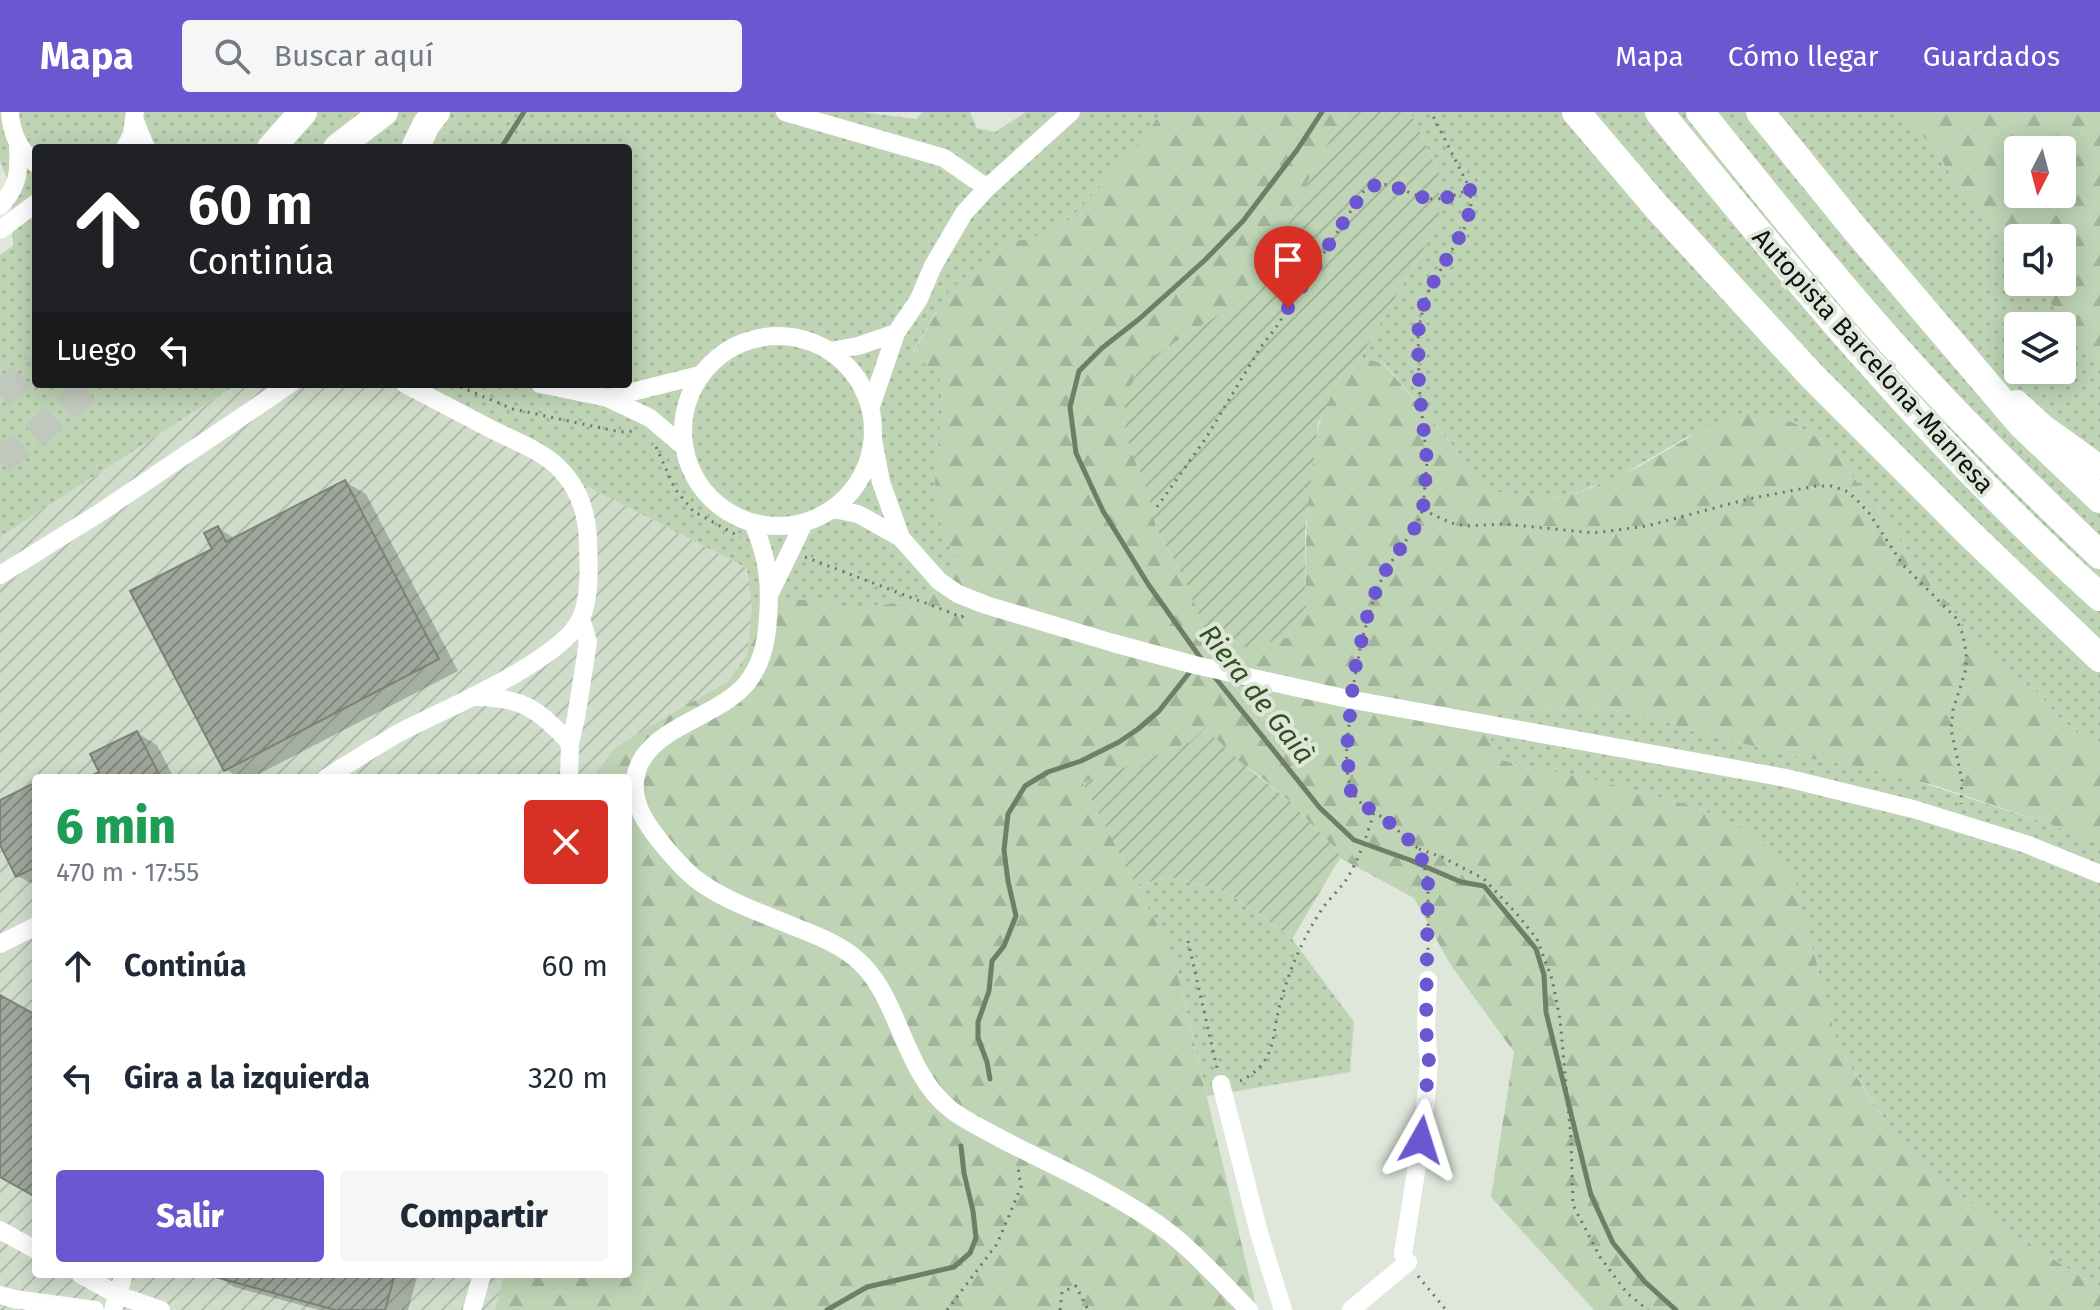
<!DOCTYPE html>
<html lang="es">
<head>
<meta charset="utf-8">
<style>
  :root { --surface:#fff; --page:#f6f6f7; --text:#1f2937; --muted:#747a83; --accent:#6c57d1 }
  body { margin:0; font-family:"Fira Sans",sans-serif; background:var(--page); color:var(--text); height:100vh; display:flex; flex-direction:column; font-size:30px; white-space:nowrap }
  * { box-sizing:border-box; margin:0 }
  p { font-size:26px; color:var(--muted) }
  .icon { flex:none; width:44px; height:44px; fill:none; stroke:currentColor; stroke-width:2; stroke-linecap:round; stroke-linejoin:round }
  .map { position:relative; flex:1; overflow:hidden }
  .panel { position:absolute; left:32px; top:662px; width:600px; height:504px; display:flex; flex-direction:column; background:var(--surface); border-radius:8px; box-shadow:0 4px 20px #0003 }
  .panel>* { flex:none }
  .hud { position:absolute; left:32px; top:32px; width:600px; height:244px; border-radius:8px; box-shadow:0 4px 20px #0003; background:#202124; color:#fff; overflow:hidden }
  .needle { width:52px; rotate:186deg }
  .fabs { position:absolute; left:2004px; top:24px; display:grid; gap:16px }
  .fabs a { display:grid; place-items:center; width:72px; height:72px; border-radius:8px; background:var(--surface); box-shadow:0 4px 20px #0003; font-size:40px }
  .pin { position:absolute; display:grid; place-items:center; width:68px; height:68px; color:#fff; margin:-82px -34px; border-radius:50% 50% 50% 0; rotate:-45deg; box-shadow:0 0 8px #0007 }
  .pin .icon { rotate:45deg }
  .me { position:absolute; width:88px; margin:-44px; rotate:6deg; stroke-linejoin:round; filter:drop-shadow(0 0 6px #0008) }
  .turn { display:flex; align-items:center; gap:28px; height:168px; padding:0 24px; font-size:36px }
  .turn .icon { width:104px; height:104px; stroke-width:2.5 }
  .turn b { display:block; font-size:56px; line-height:68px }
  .then { display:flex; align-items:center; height:76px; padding:0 24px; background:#0003; gap:16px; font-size:30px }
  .round { display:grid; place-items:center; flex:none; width:84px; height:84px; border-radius:8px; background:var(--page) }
  .summary { display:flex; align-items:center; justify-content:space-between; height:136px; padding:0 24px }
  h1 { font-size:48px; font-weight:800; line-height:60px; color:#1e9e55 }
  .cta { display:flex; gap:16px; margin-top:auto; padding:16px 24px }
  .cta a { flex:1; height:92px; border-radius:8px; background:var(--accent); color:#fff; font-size:32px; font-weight:800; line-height:92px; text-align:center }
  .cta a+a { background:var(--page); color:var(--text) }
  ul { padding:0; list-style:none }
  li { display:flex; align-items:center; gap:24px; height:112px; padding:0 24px }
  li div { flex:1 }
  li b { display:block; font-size:30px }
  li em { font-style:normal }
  header { display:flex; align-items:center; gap:48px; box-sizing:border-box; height:112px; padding:0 40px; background:var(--accent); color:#fff }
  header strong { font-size:38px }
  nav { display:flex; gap:44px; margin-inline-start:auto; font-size:28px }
  .search { width:560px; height:72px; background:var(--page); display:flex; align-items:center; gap:20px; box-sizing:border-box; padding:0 28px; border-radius:8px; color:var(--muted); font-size:30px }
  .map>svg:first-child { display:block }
  .industrial { fill:url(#industrial-furrows) }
  .grass { fill:url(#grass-dots); fill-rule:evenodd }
  .forest { fill:url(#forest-firs); fill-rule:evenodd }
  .garden { fill:url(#garden-furrows) }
  .shadow { fill:#0003 }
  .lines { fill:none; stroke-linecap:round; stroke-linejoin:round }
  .stream { stroke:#6e7f66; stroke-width:5 }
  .building { fill:url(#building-hatch); stroke:#7b8378; stroke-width:2 }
  .highway-tunnel { stroke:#c0c7bc; stroke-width:28; stroke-dasharray:28 14; stroke-linecap:butt }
  .path { stroke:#6f746c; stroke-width:3; stroke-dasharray:2 6; stroke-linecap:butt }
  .minor { stroke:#fff; stroke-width:18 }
  .major { stroke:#fff; stroke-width:24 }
  .highway { stroke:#fff; stroke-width:28 }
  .route { stroke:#6c57d1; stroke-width:14; stroke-dasharray:0 25.2 }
  .labels { text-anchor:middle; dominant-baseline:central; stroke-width:8; stroke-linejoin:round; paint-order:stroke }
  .street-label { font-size:26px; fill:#0f120e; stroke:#dfe7db }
  .water-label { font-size:28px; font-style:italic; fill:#315221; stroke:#dfe7db }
</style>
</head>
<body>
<header>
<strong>Mapa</strong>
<div class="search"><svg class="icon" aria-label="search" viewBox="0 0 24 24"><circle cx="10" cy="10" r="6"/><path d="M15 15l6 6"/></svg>Buscar aquí</div>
<nav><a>Mapa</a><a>Cómo llegar</a><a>Guardados</a></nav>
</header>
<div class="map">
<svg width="2100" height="1198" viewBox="0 0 2100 1198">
  <defs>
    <pattern id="industrial-furrows" width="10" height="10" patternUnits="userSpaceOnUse" patternTransform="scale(2)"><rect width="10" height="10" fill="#d0ddcb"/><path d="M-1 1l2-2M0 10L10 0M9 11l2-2" fill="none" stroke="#b1bdad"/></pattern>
    <pattern id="grass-dots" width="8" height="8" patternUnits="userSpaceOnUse" patternTransform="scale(2)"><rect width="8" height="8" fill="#bed4b5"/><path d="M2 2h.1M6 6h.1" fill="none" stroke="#a2b59a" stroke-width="1.8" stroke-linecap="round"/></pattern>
    <pattern id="forest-firs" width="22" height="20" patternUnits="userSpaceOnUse" patternTransform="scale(2)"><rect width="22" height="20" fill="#bed4b5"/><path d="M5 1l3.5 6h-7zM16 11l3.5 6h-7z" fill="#a2b59a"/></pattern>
    <pattern id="garden-furrows" width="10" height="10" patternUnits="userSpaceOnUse" patternTransform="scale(2)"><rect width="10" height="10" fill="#bed4b5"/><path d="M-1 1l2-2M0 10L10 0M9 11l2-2" fill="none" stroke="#a2b59a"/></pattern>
    <pattern id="building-hatch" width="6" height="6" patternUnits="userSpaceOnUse" patternTransform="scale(2)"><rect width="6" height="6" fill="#9fa79c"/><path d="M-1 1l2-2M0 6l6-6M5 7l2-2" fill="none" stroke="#80877e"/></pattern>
  </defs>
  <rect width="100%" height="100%" fill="#dfe7db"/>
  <!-- industrial -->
  <path class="industrial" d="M237 272H387L747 456 752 497 747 545 727 570 614 637 592 666H36V1162H504L495 1198H0V425Z"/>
  <!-- grass -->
  <path class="grass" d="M0 0H861L917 7 922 0H970L977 16 995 20 1026 0H1162L1126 48 1071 106 1051 120 1027 127 936 200 911 243 940 261 942 297 935 368 946 429 959 450 943 477 913 489 849 497 821 487 794 488 752 497 747 456 387 272H628V36H36V272H237L0 425V143L13 134 10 73 0 50Z
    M1410 0H1902L1907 9 1934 35 1952 65 2018 151V170H2033L2046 184 2071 222 2100 248V641L2057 603 2039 582 1981 536 1834 339 1815 324 1794 311 1767 302 1687 325 1616 366 1566 384 1543 385 1494 380 1473 363 1459 341 1384 251 1360 246 1439 111V60ZM2018 214H2062V258H2018Z
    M1581 597 1611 598 1636 603 1663 609 1691 619 1799 645 1852 653 1907 666 2052 713 2100 732V1180L2083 1166 2018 1125 1951 1076 1888 1012 1869 984 1838 934 1802 797 1741 716 1696 695 1598 669 1501 648 1490 626 1496 603 1521 598Z
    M1170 765 1222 778 1253 797 1292 827 1354 910 1350 960 1207 984 1174 845 1136 773Z"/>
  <!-- forest -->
  <path class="forest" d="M1162 0H1346L1314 56 1281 130 1269 149 1255 168 1218 203 1174 231 1123 309 1129 333 1147 379 1157 418 1184 466 1306 500C1306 439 1302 310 1342 263 1347 257 1354 251 1360 246L1383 251 1459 341 1473 363 1494 380 1543 385 1566 384 1591 376 1640 354 1712 312 1740 301 1767 302 1794 311 1815 324 1834 339 1981 536 2039 582 2057 603 2100 641V732L2052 713 1937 674 1852 653 1799 645 1691 619 1663 609 1636 603 1611 598 1581 597 1521 598 1496 603 1490 626 1501 648 1598 669 1696 695 1741 716 1762 731 1783 747 1796 771 1838 934 1869 985 1888 1012 1951 1076 2018 1125 2083 1166 2100 1180V1198H1594L1491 1085 1514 940 1450 852 1414 786 1340 746 1336 737 1287 687 1256 661 1245 654 1190 630 1083 671 1174 845 1257 1198H495L504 1162H628V666H592L614 637 649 615 727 570 747 544 752 497 794 488 821 487 849 497 913 489 943 477 959 450 946 429 936 397 935 368 942 297 940 261 911 244 949 179 1002 131 1027 127 1051 120 1071 106 1126 48Z
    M1902 0H2100V248L2071 222 2046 184 2033 170H2062V126H2018V151L1952 65 1934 35 1907 9ZM2018 38H2062V82H2018Z"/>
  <!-- garden -->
  <path class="garden" d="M1346 0H1410L1439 60V111L1360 246 1341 264 1318 311 1305 420 1306 500 1296 524 1241 536 1206 520 1184 466 1157 418 1147 379 1129 333 1123 309 1126 284 1136 263 1154 244 1218 203 1255 168 1281 130 1314 56Z
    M1205 616 1245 654 1287 687 1336 737 1340 746 1292 827 1253 797 1222 778 1170 765 1136 773 1083 671 1190 630Z"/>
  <!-- shadow -->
  <path class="shadow" d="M345 370 366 382 458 559 251 666H241L225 657 215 438 218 416 236 427Z
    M137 621 157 633 174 666H92L102 661Z
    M36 673V774L18 764 0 728V691Z
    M214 1162H418L408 1198H319L234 1175Z"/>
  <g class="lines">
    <!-- stream -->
    <path class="stream" d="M501 36 524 0
      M1202 548 1148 472 1103 399 1076 341 1070 295 1079 259 1102 236 1138 208 1205 148 1243 109 1297 38 1322 0
      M1213 563 1320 696 1354 728 1410 748 1461 770 1484 774 1536 837 1544 863 1546 900 1591 1083 1613 1131 1645 1170 1676 1198
      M990 967 987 950 978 926V910L989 879 992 849 1004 834 1016 804 1008 769 1004 738 1008 702 1025 674 1048 660 1081 649 1119 630 1138 617 1159 599 1193 556
      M827 1198 867 1175 954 1155 970 1141 976 1126 973 1099 964 1061 961 1034"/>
  </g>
  <!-- building -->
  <path class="building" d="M345 368 439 547 224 659 130 479 212 437 204 421 218 414 226 430Z
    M137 619 161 666H87L99 660 90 642Z
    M36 670V755L16 765 0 733V688Z
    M0 883 36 903V1085L0 1065Z
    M212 1162H395L385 1198H335L212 1164Z"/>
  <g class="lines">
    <!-- highway-tunnel -->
    <path class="highway-tunnel" d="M0 283 36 253
      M0 349 38 320 93 272"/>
    <!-- path -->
    <path class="path" d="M453 272 513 297 620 320 634 319
      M656 335 675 377 693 399 740 425
      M1157 395 1206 326 1260 236 1275 217 1363 80C1386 60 1408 86 1434 87 1447 87 1458 82 1470 77
      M1423 398 1451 411 1467 414 1504 412 1594 421 1647 414 1748 387 1816 374H1832L1846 379 1855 386 1869 401 1903 453 1956 506 1963 523 1966 540V557L1953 598 1951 617 1962 668 1961 692
      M805 445 962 505 964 502
      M1354 570 1361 531 1376 479 1387 456 1416 414 1423 397 1427 349 1419 275 1418 220 1424 192 1430 176 1464 117 1471 95 1470 77 1431 0
      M1350 605C1347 635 1339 673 1365 695 1371 700 1380 703 1386 708 1398 717 1407 729 1419 737L1428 769V852
      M1419 737 1442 745 1484 767 1517 802 1537 827 1552 867 1560 907 1571 1027 1573 1093 1600 1145 1627 1181 1648 1198
      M1188 829 1217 956
      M1240 969C1277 951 1271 926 1280 892 1289 858 1303 826 1322 797 1329 787 1339 778 1346 768 1359 748 1367 723 1374 700
      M1418 1164 1446 1198
      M947 1198 997 1132 1021 1075 1018 1055
      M1060 1198 1062 1180 1076 1174 1088 1198"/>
    <!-- minor -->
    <path class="minor" d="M10 0C11 21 19 38 36 52
      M785 0 944 46 987 76
      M135 9 146 36
      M125 36 132 22 135 0
      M0 94C20 72 19 60 18 31
      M0 118 36 91
      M683 319a95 95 0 1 1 190 0a95 95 0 1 1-190 0Z
      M830 239 858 234 896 221
      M540 272 608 286 650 306 684 335
      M608 286 700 263
      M871 294 896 221 919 187 933 154 964 101 987 76 1071 0
      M873 327 881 370 901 426 939 469 958 482 986 493 1113 531 1195 553 1348 587 1786 666 1913 697 2026 732 2100 762
      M834 397 858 402 901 426
      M753 411C767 444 771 469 768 505 767 529 762 553 746 572 714 610 629 618 635 680 637 700 651 718 663 733 674 746 684 758 697 768 725 789 762 801 795 815 815 823 837 831 854 845 900 881 901 958 950 997 963 1007 977 1014 992 1022 1023 1039 1057 1054 1089 1071 1117 1086 1146 1102 1171 1122 1199 1144 1224 1173 1249 1198
      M0 463 101 400 290 272
      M771 479 804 411
      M476 585C524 585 538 598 570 631
      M326 666C350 651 374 635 399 621 442 598 562 549 581 506 590 486 589 455 588 433 588 404 581 378 559 356 541 338 514 329 491 317 462 302 434 287 405 272
      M569 666 570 631 576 606 588 530 581 506
      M0 832 36 814
      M1221 972 1259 1121 1283 1198
      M0 1118 36 1138
      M1403 1142 1421 1028 1427 977 1429 951 1426 915 1428 868
      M80 1162 118 1183 161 1198
      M0 1183 14 1187 95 1198
      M113 1198 124 1162
      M472 1198 482 1162
      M1351 1198 1408 1150"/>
    <!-- major -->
    <path class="major" d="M2017 290 2043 314 2100 355"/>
    <!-- highway -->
    <path class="highway" d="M1576 0 1655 93 1812 264 1970 422 2100 546
      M1659 0C1798 170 1936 337 2100 485
      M1700 0C1770 87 1840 175 1915 257 1974 322 2037 383 2100 443
      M1760 0 1855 117 2021 312 2100 387
      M271 36 303 0
      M337 36 384 0
      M415 36 426 13 436 0"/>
  </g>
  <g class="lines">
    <!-- route -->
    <path class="route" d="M1288 196 1363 80C1386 60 1407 86 1434 87 1447 87 1458 82 1470 77L1471 95 1464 117 1430 176 1424 192 1418 220 1419 275 1427 349 1423 397 1416 414 1387 456 1376 479 1367 505 1354 561 1347 635 1350 678 1365 694 1384 706 1419 737 1428 769 1426 915 1429 951 1421 1028"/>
  </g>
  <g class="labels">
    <!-- street labels -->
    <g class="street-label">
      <text transform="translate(1873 249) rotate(48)">Autopista Barcelona-Manresa</text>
    </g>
    <!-- water labels -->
    <g class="water-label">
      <text transform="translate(1257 582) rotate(52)">Riera de Gaià</text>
    </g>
  </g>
</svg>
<div class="fabs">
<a><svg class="needle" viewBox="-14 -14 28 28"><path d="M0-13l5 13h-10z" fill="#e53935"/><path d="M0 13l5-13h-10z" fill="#747a83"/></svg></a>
<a><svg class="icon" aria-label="sound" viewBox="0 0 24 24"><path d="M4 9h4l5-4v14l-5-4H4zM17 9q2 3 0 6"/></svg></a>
<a><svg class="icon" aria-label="layers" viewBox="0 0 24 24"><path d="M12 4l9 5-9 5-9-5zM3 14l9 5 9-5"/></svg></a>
</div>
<div class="pin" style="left:1288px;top:196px;background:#d93025"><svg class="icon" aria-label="arrive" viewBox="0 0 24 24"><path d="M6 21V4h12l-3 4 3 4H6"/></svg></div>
<svg class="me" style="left:1421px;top:1028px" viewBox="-20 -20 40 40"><path d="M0-17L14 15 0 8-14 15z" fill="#6c57d1" stroke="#fff" stroke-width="4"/></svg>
<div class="hud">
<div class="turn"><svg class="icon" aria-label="ahead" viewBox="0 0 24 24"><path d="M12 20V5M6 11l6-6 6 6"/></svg><div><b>60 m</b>Continúa</div></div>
<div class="then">Luego<svg class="icon" aria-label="left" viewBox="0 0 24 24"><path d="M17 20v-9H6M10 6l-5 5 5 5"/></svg></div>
</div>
<section class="panel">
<div class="summary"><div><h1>6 min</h1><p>470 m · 17:55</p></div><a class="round" style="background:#d93025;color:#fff"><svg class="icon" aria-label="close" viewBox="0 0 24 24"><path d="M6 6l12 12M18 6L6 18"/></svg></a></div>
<ul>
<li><svg class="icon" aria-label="ahead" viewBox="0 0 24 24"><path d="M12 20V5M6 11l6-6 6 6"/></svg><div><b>Continúa</b></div><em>60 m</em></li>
<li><svg class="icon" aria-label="left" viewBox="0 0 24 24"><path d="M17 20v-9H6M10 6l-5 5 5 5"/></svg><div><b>Gira a la izquierda</b></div><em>320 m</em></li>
</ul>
<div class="cta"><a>Salir</a><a>Compartir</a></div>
</section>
</div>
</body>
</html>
